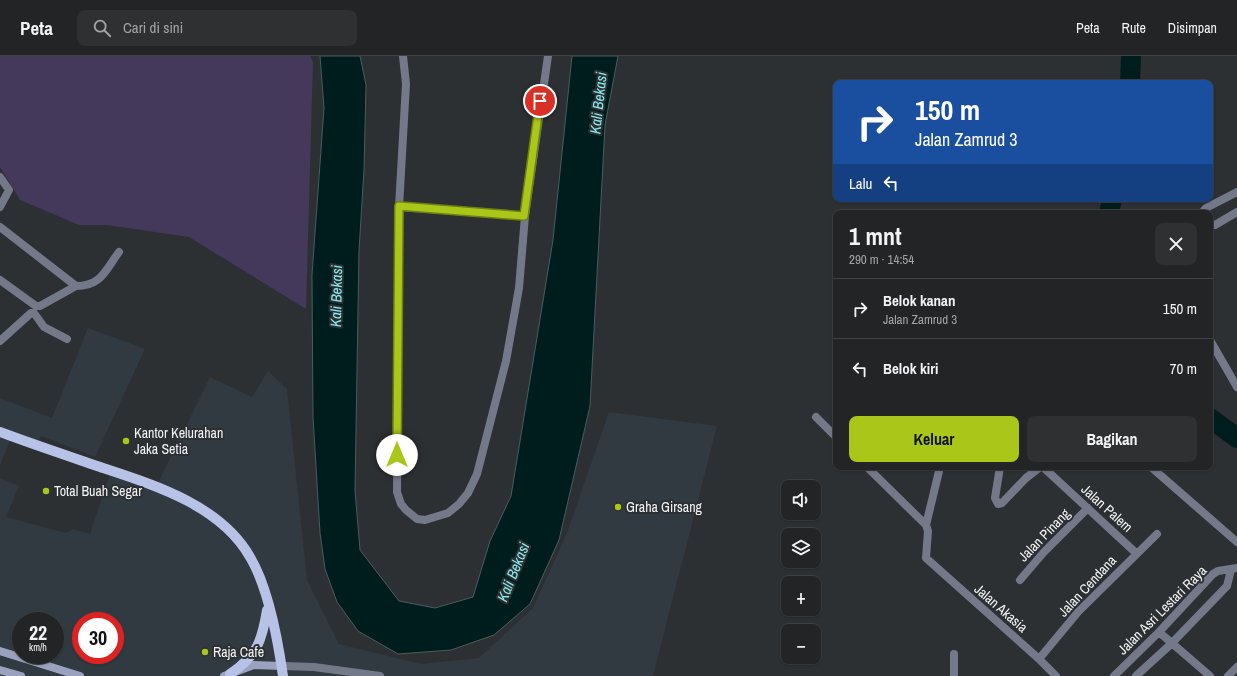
<!DOCTYPE html>
<html lang="id">
<head>
<meta charset="utf-8">
<style>
  :root { --surface:#222426; --page:#2e3032; --text:#f1f3f6; --muted:#a2a4a7; --line:#3f4143; --accent:#aac719 }
  body { margin:0; font-family:"Archivo Narrow",sans-serif; background:var(--page); color:var(--text); height:100vh; display:flex; flex-direction:column; font-size:15px; white-space:nowrap }
  * { box-sizing:border-box; margin:0 }
  p { font-size:13px; color:var(--muted) }
  .icon { flex:none; width:22px; height:22px; fill:none; stroke:currentColor; stroke-width:2; stroke-linecap:round; stroke-linejoin:round }
  .map { position:relative; flex:1; overflow:hidden }
  .details { position:absolute; left:833px; top:154px; width:380px; height:260px; display:flex; flex-direction:column; background:var(--surface); border-radius:8px; box-shadow:0 1px 3px #0004,0 0 0 1px var(--line) }
  .details>* { flex:none }
  .hud { position:absolute; left:833px; top:24px; width:380px; height:122px; border-radius:8px; box-shadow:0 1px 3px #0004,0 0 0 1px var(--line); background:#1a4fa0; color:#fff; overflow:hidden }
  .tools { position:absolute; left:781px; top:424px; display:grid; gap:8px }
  .tools a { display:grid; place-items:center; width:40px; height:40px; border-radius:8px; background:var(--surface); box-shadow:0 1px 3px #0004,0 0 0 1px var(--line); font-size:20px }
  .speed { position:absolute; left:12px; top:556px; display:flex; gap:8px; font-size:20px; font-weight:700; text-align:center }
  .speed>* { display:grid; place-content:center; width:52px; height:52px; border-radius:50%; background:var(--surface); box-shadow:0 1px 3px #0004,0 0 0 1px var(--line); line-height:1 }
  .speed small { font-size:10px; font-weight:400 }
  .speed .limit { border:6px solid #d22; background:#fff; color:#111 }
  .pin { position:absolute; display:grid; place-items:center; width:34px; height:34px; color:#fff; margin:-17px; border:2px solid #fff; border-radius:50%; box-shadow:0 1px 4px #0007 }
  .me { position:absolute; width:44px; margin:-22px; rotate:0deg; stroke-linejoin:round; filter:drop-shadow(0 0 3px #0008) }
  .turn { display:flex; align-items:center; gap:14px; height:84px; padding:0 16px; font-size:18px }
  .turn .icon { width:52px; height:52px; stroke-width:2.5 }
  .turn b { display:block; font-size:28px; line-height:34px }
  .then { display:flex; align-items:center; height:38px; padding:0 16px; background:#0003; gap:8px; font-size:15px }
  .round { display:grid; place-items:center; flex:none; width:42px; height:42px; border-radius:8px; background:var(--page) }
  .summary { display:flex; align-items:center; justify-content:space-between; height:68px; padding:0 16px }
  h1 { font-size:24px; font-weight:800; line-height:30px }
  .cta { display:flex; gap:8px; margin-top:auto; padding:8px 16px }
  .cta a { flex:1; height:46px; border-radius:8px; background:var(--accent); color:#111; font-size:16px; font-weight:800; line-height:46px; text-align:center }
  .cta a+a { background:var(--page); color:var(--text) }
  ul { padding:0; list-style:none }
  li { display:flex; align-items:center; gap:12px; height:60px; padding:0 16px; border-top:1px solid var(--line) }
  li div { flex:1 }
  li b { display:block; font-size:15px }
  li em { font-style:normal }
  header { display:flex; align-items:center; gap:24px; box-sizing:border-box; height:56px; padding:0 20px; background:var(--surface); border-bottom:1px solid var(--line) }
  header strong { font-size:19px }
  nav { display:flex; gap:22px; margin-inline-start:auto; font-size:14px }
  .search { width:280px; height:36px; background:var(--page); display:flex; align-items:center; gap:10px; box-sizing:border-box; padding:0 14px; border-radius:8px; color:var(--muted); font-size:15px }
  .map>svg:first-child { display:block }
  .built { fill:#313941; fill-rule:evenodd }
  .green { fill:#44385b }
  .water { fill:#001d1d; stroke:#485d5e }
  .lines { fill:none; stroke-linecap:round; stroke-linejoin:round }
  .river { stroke:#001d1d; stroke-width:20 }
  .minor { stroke:#74798a; stroke-width:8 }
  .secondary { stroke:#9aa2be; stroke-width:8 }
  .primary { stroke:#b8c1e6; stroke-width:10 }
  .route-casing { stroke:#6e8110; stroke-width:10 }
  .route { stroke:#aac719; stroke-width:7 }
  .poi-dot { fill:#aac719; stroke:#2d3033; stroke-width:1.5 }
  .labels { text-anchor:middle; dominant-baseline:central; stroke-width:4; stroke-linejoin:round; paint-order:stroke }
  .poi-label { font-size:14px; fill:#f1f3f5; stroke:#2d3033; text-anchor:start }
  .street-label { font-size:14px; fill:#f1f3f5; stroke:#2d3033 }
  .water-label { font-size:15px; font-style:italic; fill:#89eaec; stroke:#2d3033 }
</style>
</head>
<body>
<header>
<strong>Peta</strong>
<div class="search"><svg class="icon" aria-label="search" viewBox="0 0 24 24"><circle cx="10" cy="10" r="6"/><path d="M15 15l6 6"/></svg>Cari di sini</div>
<nav><a>Peta</a><a>Rute</a><a>Disimpan</a></nav>
</header>
<div class="map">
<svg width="1237" height="620" viewBox="0 0 1237 620">
  <rect width="100%" height="100%" fill="#2d3033"/>
  <!-- built -->
  <path class="built" d="M88 272 145 293 95 401 41 380 34 394 10 385 0 409V342L52 362Z
    M268 315 287 333 307 524 339 588 421 608 479 602 533 552 567 477 609 356 717 370 653 620H0V422L19 430 6 461 66 477 73 473 90 478 111 415 156 431 210 321 252 341ZM21 565H55V599H21ZM81 565H115V599H81Z"/>
  <!-- green -->
  <path class="green" d="M0 0H310L313 6 306 253 189 181 107 169H79L20 144 0 111Z"/>
  <!-- water -->
  <path class="water" d="M320 0H360L366 29 364 113 359 195 355 435 360 494 399 545 435 552 473 541 490 485 511 440 553 184 572 0H618L605 69 590 350 559 484 530 548 494 579 451 594 398 598 358 575 337 546 325 513 320 477 313 361 312 219 324 52Z"/>
  <g class="lines">
    <!-- river -->
    <path class="river" d="M1130 27 1131 0
      M1109 157 1112 143
      M1210 362 1237 382"/>
    <!-- minor -->
    <path class="minor" d="M403 0 406 28 399 151 397 436 401 448 406 454 417 463 425 464 448 457 459 448 468 437 477 418 506 305 519 232 525 160 548 0
      M0 121 9 134 0 151
      M399 151 525 160
      M1202 157 1206 152 1237 136
      M1210 169H1215L1237 156
      M0 171 76 230C101 230 105 215 119 196
      M0 224 36 250H40L76 230
      M1210 284 1237 331
      M0 285 31 257H34L44 271 67 283
      M816 361 836 381
      M867 411 926 469
      M940 411 926 469 928 475 926 502 1039 603 1056 620
      M1000 411 995 442 998 448 1002 447 1026 422 1040 411
      M1043 411 1136 497
      M1151 411 1237 486
      M1020 524 1044 496 1088 452
      M1159 576 1210 620
      M1039 603 1078 556 1157 478
      M282 610 314 611 380 620
      M954 620V598
      M1114 620 1159 576 1213 518 1218 515 1237 512
      M1136 620 1171 588 1227 530 1231 514
      M1228 620 1237 611"/>
    <!-- secondary -->
    <path class="secondary" d="M0 595 80 620
      M0 614 21 620
      M224 620 254 609 282 610"/>
    <!-- primary -->
    <path class="primary" d="M0 376C32 388 65 399 97 410 151 428 220 448 250 501 268 531 278 585 283 620
      M230 618C257 600 262 585 267 554"/>
  </g>
  <g class="lines">
    <!-- route casing -->
    <g class="route-casing">
      <path id="route" d="M397 399 399 150 524 160 540 45"/>
    </g>
    <!-- route -->
    <use href="#route" class="route"/>
  </g>
  <!-- markers -->
  <g class="poi-dot">
    <circle cx="126" cy="385" r="4"/>
    <circle cx="46" cy="435" r="4"/>
    <circle cx="618" cy="451" r="4"/>
    <circle cx="205" cy="596" r="4"/>
  </g>
  <g class="labels">
    <!-- poi labels -->
    <g class="poi-label">
      <text x="134" y="377">Kantor Kelurahan<tspan x="134" dy="16">Jaka Setia</tspan></text>
      <text x="54" y="435">Total Buah Segar</text>
      <text x="626" y="451">Graha Girsang</text>
      <text x="213" y="596">Raja Cafe</text>
    </g>
    <!-- street labels -->
    <g class="street-label">
      <text transform="translate(1107 452) rotate(42)">Jalan Palem</text>
      <text transform="translate(1044 479) rotate(-46)">Jalan Pinang</text>
      <text transform="translate(1087 530) rotate(-47)">Jalan Cendana</text>
      <text transform="translate(1001 552) rotate(41)">Jalan Akasia</text>
      <text transform="translate(1162 554) rotate(-45)">Jalan Asri Lestari Raya</text>
    </g>
    <!-- water labels -->
    <g class="water-label">
      <text transform="translate(598 47) rotate(-84)">Kali Bekasi</text>
      <text transform="translate(336 240) rotate(-89)">Kali Bekasi</text>
      <text transform="translate(513 516) rotate(-68)">Kali Bekasi</text>
    </g>
  </g>
</svg>
<div class="tools">
<a><svg class="icon" aria-label="sound" viewBox="0 0 24 24"><path d="M4 9h4l5-4v14l-5-4H4zM17 9q2 3 0 6"/></svg></a>
<a><svg class="icon" aria-label="layers" viewBox="0 0 24 24"><path d="M12 4l9 5-9 5-9-5zM3 14l9 5 9-5"/></svg></a>
<a>+</a>
<a>−</a>
</div>
<div class="speed"><div>22<small>km/h</small></div><div class="limit">30</div></div>
<div class="pin" style="left:540px;top:45px;background:#d93025"><svg class="icon" aria-label="arrive" viewBox="0 0 24 24"><path d="M6 21V4h12l-3 4 3 4H6"/></svg></div>
<svg class="me" style="left:397px;top:399px" viewBox="-20 -20 40 40"><circle r="19" fill="#fff"/><path d="M0-13L10 11 0 6-10 11z" fill="#aac719"/></svg>
<div class="hud">
<div class="turn"><svg class="icon" aria-label="right" viewBox="0 0 24 24"><path d="M7 20v-9h11M14 6l5 5-5 5"/></svg><div><b>150 m</b>Jalan Zamrud 3</div></div>
<div class="then">Lalu<svg class="icon" aria-label="left" viewBox="0 0 24 24"><path d="M17 20v-9H6M10 6l-5 5 5 5"/></svg></div>
</div>
<section class="details">
<div class="summary"><div><h1>1 mnt</h1><p>290 m · 14:54</p></div><a class="round"><svg class="icon" aria-label="close" viewBox="0 0 24 24"><path d="M6 6l12 12M18 6L6 18"/></svg></a></div>
<ul>
<li><svg class="icon" aria-label="right" viewBox="0 0 24 24"><path d="M7 20v-9h11M14 6l5 5-5 5"/></svg><div><b>Belok kanan</b><p>Jalan Zamrud 3</p></div><em>150 m</em></li>
<li><svg class="icon" aria-label="left" viewBox="0 0 24 24"><path d="M17 20v-9H6M10 6l-5 5 5 5"/></svg><div><b>Belok kiri</b></div><em>70 m</em></li>
</ul>
<div class="cta"><a>Keluar</a><a>Bagikan</a></div>
</section>
</div>
</body>
</html>
